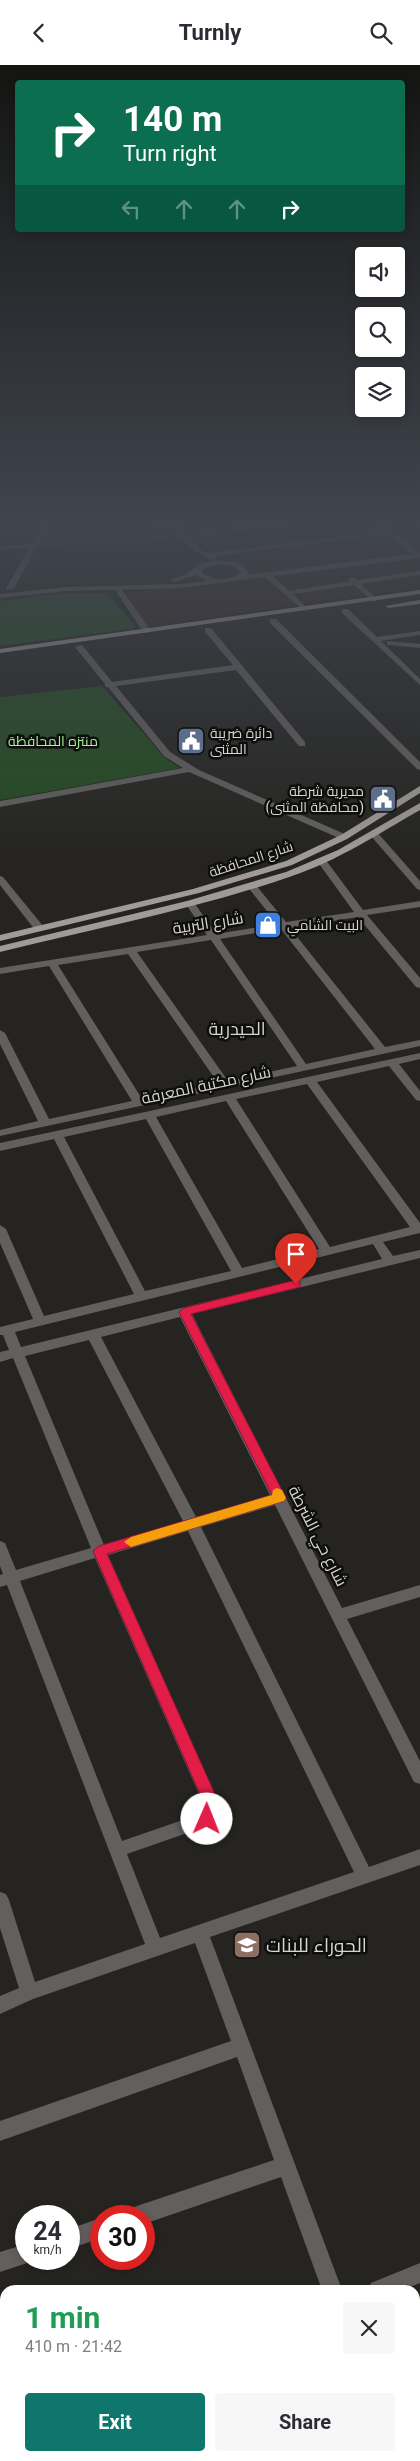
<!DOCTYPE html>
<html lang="en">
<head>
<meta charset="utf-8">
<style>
  :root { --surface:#fff; --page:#f7f7f7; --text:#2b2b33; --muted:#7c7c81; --accent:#0f766e }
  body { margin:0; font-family:Roboto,Cairo,sans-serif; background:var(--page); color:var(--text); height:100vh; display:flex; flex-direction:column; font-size:19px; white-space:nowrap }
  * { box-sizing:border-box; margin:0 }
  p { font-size:16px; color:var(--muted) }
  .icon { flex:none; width:28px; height:28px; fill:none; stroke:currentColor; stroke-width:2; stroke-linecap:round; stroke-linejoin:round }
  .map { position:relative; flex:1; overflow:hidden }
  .panel { position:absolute; left:0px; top:2220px; width:420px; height:176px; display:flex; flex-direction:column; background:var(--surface); border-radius:15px 15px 0 0; box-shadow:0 2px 8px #0003 }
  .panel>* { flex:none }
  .guide { position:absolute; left:15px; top:15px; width:390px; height:152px; border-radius:5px; box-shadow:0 2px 8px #0003; background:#0b6e4f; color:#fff; overflow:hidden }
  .buttons { position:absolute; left:355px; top:182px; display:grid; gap:10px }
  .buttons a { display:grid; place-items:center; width:50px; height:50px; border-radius:5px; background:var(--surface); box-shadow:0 2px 8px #0003; font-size:25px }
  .speed { position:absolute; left:15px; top:2140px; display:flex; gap:10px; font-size:25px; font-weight:700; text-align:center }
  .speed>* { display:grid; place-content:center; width:65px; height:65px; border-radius:50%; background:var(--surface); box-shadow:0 2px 8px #0003; line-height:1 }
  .speed small { font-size:12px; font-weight:400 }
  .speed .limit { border:8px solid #d22; background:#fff; color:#111 }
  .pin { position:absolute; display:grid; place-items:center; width:42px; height:42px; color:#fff; margin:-51px -21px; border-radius:50% 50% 50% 0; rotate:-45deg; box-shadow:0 0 5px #0007 }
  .pin .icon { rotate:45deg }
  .me { position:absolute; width:55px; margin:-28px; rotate:1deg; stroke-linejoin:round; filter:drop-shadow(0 0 4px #0008) }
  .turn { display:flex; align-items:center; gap:18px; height:105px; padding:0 25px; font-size:22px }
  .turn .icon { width:65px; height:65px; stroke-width:2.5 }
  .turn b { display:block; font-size:35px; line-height:42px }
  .lanes { display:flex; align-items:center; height:48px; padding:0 25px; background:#0003; justify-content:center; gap:25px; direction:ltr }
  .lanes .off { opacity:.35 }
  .round { display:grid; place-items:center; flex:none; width:52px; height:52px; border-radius:5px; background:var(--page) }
  .headline { display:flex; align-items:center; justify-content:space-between; height:85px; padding:0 25px }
  h1 { font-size:30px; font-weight:700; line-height:38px; color:#1e9e55 }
  .button { display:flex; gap:10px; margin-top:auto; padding:10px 25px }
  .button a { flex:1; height:58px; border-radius:5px; background:var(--accent); color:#fff; font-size:20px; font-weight:700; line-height:58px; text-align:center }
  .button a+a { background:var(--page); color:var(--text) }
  header { display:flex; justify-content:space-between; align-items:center; height:65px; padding:0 25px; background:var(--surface); font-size:22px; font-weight:700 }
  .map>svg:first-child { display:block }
  .commercial { fill:#392622 }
  .green { fill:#234c20 }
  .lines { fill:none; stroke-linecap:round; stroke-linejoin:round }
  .minor { fill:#625f5e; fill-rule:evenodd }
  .major { fill:#a09a98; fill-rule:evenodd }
  .route { fill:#e11d48; stroke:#92132f }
  .slow { fill:#f59e0b }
  .labels { text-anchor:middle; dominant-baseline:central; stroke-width:5; stroke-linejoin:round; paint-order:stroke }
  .far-poi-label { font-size:14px; fill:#d7d6d3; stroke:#0e0e0c; text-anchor:start }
  .far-park-label { font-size:14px; fill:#9ff897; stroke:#0e0e0c }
  .far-street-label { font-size:14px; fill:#d7d6d3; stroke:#0e0e0c }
  .street-label { font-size:16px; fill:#d7d6d3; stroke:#0e0e0c }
  .neighbourhood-label { font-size:18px; fill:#d7d6d3; stroke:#0e0e0c }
  .near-poi-label { font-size:19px; fill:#d7d6d3; stroke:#0e0e0c; text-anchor:start }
</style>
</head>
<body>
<header><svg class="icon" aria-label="back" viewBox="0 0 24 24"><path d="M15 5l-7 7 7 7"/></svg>Turnly<svg class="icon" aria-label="search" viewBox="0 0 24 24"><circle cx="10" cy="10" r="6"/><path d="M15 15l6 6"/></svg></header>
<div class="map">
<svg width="420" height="2396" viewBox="0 0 420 2396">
  <rect width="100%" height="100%" fill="#252420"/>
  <!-- commercial -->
  <path class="commercial" d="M180 455H420V522L148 561 121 528 239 514Z"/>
  <!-- green -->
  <path class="green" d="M52 456 163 462 170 477 37 481Z
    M61 528H108L136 563 0 581V536Z
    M102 621 165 693 180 703 0 735V632Z"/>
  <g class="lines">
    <!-- minor -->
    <path class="minor" d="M45 455H52L14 523 7 525 6 523 29 483 0 485V481L32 479Z
      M106 455H173L186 469 300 455H321L189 473 200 484 207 488 384 466 373 455H380L420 488V493L273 511 289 526 350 516 348 514 352 512 357 515 420 506V510L361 519 378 535 374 537 354 520 293 529 308 544 304 546 265 512 180 523 122 525 151 566 147 568H144L115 525 67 526 0 533V529L67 522 180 519 207 516 196 510 174 517 170 515 187 509 199 499 217 495 239 498 249 507 246 510 411 489 388 469 215 491 218 493 214 495C192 488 184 476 171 461ZM221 499 234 501 241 507C231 517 212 516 201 507L205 503Z
      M342 544H348L377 572 420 566V570L381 576 420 614V620L342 548Z
      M270 554H276L420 697V705L417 704 270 558Z
      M205 563H211L305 677V681H299L236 605 116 621 170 687 199 705 347 770V774H341L189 707 0 742V736L183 703 164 691 108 622H105V619L75 582 82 580 112 617 233 600 205 567Z
      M387 576 420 579V583L390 580H387Z
      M374 766 377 767 420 816V825L417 824 371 771V767Z
      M322 793 325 794 363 845 420 836V842L367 850 420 913V923L416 922 358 852 290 863 385 982 420 975V981L0 1071V1065L38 1056 0 979V965L5 968 49 1054 132 1036 49 901 0 909V903L207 870 185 838 190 835 193 836 216 869 277 859 247 821 252 818 255 819 286 857 354 847 317 796ZM281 864 375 984 306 999 220 874ZM211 875 297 1001 228 1016 137 887ZM128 889 218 1018 142 1034 58 900Z
      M0 811 3 812 43 861V865H35L0 820Z
      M420 988V994L399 999 420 1026V1036L416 1035 389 1001 317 1017 420 1158V1168L383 1177 393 1191 420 1185V1193L192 1249 342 1543 420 1520V1532L347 1554 420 1696V1719L414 1717 275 1440 201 1462 369 1802 420 1784V1800L210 1872 342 2225H322L281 2112 144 2159V2151H127L130 2144 137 2141 274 2095 237 1992 0 2076V2056L231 1976 195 1878 33 1934 0 1949V1931L19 1923 0 1863V1827L6 1829 9 1835 35 1917 145 1879 7 1520 0 1522V1510L3 1509 0 1501V1476L5 1478 16 1505 91 1483 13 1293 0 1297V1287L9 1285 3 1270H0V1262L33 1254 0 1178V1160L6 1164 44 1251 134 1229 54 1074 0 1086V1078ZM307 1019 410 1162 330 1182 236 1034ZM226 1036 319 1184 242 1203 156 1052ZM146 1054 231 1206 145 1226 64 1072ZM373 1179 382 1194 21 1282 15 1267ZM180 1252 270 1430 196 1452 101 1272ZM89 1275 183 1456 104 1480 25 1291ZM188 1466 354 1807 160 1873 127 1789 213 1759 219 1738 108 1490ZM95 1493 203 1738 200 1749 122 1776 20 1516Z
      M101 2153V2173L69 2184V2164Z
      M26 2179V2194H34L33 2196 0 2207V2187Z
      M420 2198V2218L403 2225H368L371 2218Z
      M420 2316V2338L415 2339V2317Z
      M5 2356V2378L0 2379V2357Z
      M420 2360V2382L415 2384V2362Z
      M219 2391H252L250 2396H217Z
      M341 2391H374L372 2396H339Z"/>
    <!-- major -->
    <path class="major" d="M420 525V529L0 588V584Z
      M420 535V539L389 543 385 541Z
      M420 721V728L347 774 292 800 199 828 0 876V870L193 824 286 796 341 770Z
      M420 738V745C378 769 337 796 292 811 197 844 97 863 0 887V881L187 836 286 807 338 785Z"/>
  </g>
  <!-- sky -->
  <linearGradient id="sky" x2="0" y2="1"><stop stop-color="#141412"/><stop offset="0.58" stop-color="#40454e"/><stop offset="1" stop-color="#40454e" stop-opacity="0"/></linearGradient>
  <rect width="420" height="791" fill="url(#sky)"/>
  <!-- route -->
  <path class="route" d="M296 1215 300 1217V1222L191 1249 286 1433 284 1436 107 1489 219 1738 213 1758 207 1760 202 1758 200 1754 204 1738 93 1486 99 1481 272 1430 179 1247 184 1243Z"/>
  <!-- slow -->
  <path class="slow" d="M277 1423 282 1425 286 1433 284 1436 131 1482 124 1477 131 1472 272 1430 273 1425Z"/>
  <!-- icons -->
  <defs>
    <g id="civic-square" transform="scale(1.4375)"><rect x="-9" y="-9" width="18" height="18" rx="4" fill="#5c6f8a" stroke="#0e0e0c"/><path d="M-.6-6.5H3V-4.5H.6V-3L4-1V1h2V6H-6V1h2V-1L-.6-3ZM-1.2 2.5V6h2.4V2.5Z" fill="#fff"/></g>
    <g id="shop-square" transform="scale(1.4375)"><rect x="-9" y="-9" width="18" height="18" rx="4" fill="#3f7fe0" stroke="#0e0e0c"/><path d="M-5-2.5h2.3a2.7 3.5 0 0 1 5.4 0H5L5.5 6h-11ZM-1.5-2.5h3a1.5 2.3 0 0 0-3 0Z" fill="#fff"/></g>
    <g id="school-square" transform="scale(1.4375)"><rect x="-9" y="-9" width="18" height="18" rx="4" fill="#8d6e63" stroke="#0e0e0c"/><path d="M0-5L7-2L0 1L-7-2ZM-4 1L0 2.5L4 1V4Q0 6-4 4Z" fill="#fff"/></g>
  </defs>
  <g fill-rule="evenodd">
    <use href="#civic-square" x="191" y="676"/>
    <use href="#civic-square" x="383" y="734"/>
    <use href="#shop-square" x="268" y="860"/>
    <use href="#school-square" x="247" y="1880"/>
  </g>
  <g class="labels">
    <!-- far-poi labels -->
    <g class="far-poi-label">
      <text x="210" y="668">دائرة ضريبة<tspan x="210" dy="16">المثنى</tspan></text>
      <text x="364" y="726" text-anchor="end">مديرية شرطة<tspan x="364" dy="16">(محافظة المثنى)</tspan></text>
      <text x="287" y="860">البيت الشامي</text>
    </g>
    <!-- far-park labels -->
    <g class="far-park-label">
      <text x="53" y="676">منتزه المحافظة</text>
    </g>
    <!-- far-street labels -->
    <g class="far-street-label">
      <text transform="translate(251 794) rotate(-18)">شارع المحافظة</text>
    </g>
    <!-- street labels -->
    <g class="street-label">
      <text transform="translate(208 858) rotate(-9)">شارع التربية</text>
      <text transform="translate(206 1020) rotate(-12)">شارع مكتبة المعرفة</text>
      <text transform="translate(318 1471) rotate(63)">شارع حي الشرطة</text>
    </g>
    <!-- neighbourhood labels -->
    <g class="neighbourhood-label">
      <text x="237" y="963">الحيدرية</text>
    </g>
    <!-- near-poi labels -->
    <g class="near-poi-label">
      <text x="266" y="1880">الحوراء للبنات</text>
    </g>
  </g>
</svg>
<div class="buttons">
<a><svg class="icon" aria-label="sound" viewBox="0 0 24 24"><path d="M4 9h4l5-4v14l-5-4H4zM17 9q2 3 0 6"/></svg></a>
<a><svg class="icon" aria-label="search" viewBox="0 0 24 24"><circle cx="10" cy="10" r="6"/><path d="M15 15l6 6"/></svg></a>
<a><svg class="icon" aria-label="layers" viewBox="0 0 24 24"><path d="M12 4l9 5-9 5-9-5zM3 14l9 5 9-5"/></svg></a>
</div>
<div class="speed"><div>24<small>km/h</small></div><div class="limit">30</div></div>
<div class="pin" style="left:296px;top:1219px;background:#d93025"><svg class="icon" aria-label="arrive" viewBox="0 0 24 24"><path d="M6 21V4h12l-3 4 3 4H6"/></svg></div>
<svg class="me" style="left:207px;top:1754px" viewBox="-20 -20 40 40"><circle r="19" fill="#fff"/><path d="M0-13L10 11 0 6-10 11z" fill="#e11d48"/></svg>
<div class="guide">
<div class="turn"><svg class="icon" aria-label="right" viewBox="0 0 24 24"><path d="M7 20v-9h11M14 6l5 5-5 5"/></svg><div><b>140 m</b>Turn right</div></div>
<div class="lanes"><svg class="icon off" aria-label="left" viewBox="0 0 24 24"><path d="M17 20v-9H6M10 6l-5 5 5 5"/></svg><svg class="icon off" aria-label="ahead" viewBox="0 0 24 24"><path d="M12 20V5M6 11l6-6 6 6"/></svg><svg class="icon off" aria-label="ahead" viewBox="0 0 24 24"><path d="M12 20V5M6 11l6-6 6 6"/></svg><svg class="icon" aria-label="right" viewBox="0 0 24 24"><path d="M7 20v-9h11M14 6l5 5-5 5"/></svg></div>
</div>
<section class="panel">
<div class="headline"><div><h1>1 min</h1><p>410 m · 21:42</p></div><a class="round"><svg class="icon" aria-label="close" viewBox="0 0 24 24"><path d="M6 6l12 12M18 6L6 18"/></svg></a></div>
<div class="button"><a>Exit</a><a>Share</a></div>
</section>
</div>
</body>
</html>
